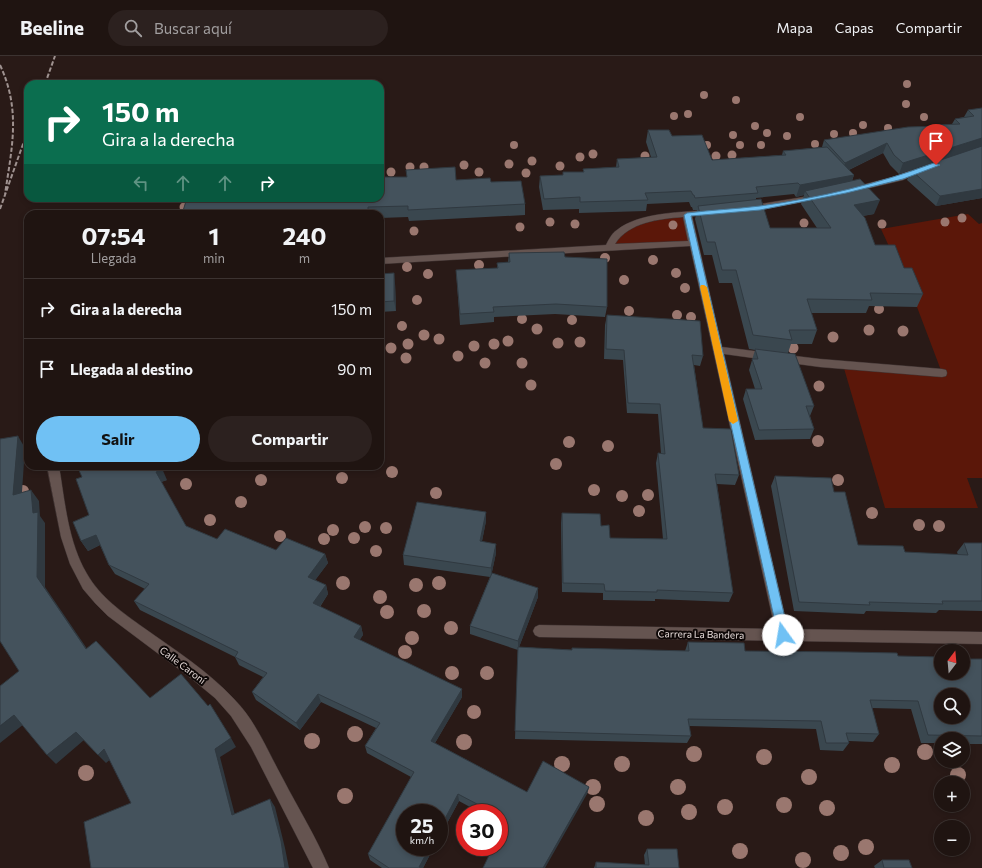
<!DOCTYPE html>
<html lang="es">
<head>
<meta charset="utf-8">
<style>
  :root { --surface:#1f1411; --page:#2c211f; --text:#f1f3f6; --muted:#a19e9f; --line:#3c3331; --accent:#70c1f4 }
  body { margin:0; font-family:Commissioner,sans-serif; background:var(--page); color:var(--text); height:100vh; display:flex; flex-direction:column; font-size:15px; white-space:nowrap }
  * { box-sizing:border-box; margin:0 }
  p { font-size:13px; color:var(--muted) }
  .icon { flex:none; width:22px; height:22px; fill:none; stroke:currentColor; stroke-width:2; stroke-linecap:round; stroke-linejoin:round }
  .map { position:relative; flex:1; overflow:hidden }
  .panel { position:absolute; left:24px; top:154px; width:360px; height:260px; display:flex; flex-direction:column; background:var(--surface); border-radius:12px; box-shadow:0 2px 6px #0003,0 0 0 1px var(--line) }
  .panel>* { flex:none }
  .top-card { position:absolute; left:24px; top:24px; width:360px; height:122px; border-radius:12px; box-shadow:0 2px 6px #0003,0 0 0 1px var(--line); background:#0b6e4f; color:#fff; overflow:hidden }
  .needle { width:26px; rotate:16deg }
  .buttons { position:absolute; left:934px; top:588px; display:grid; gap:8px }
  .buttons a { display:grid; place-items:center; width:36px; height:36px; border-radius:50%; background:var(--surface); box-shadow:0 2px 6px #0003,0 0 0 1px var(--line); font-size:20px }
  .speed { position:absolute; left:396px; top:748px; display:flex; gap:8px; font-size:20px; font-weight:700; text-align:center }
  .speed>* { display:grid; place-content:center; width:52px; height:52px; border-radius:50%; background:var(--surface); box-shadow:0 2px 6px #0003,0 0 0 1px var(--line); line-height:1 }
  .speed small { font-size:10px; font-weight:400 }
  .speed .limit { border:6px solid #d22; background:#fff; color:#111 }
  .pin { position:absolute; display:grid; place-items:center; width:34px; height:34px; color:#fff; margin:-41px -17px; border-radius:50% 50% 50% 0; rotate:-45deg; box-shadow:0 0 4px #0007 }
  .pin .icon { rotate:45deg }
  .me { position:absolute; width:44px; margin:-22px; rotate:347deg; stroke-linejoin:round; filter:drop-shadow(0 0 3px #0008) }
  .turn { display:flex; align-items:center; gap:14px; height:84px; padding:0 12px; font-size:18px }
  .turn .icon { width:52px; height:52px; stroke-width:2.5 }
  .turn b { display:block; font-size:28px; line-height:34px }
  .lanes { display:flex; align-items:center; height:38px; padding:0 12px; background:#0003; justify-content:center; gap:20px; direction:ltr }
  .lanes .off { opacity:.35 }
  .eta { display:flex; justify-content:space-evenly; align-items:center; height:68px; text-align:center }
  .eta b { font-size:24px; font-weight:700; line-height:28px }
  .primary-button { display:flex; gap:8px; margin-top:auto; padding:8px 12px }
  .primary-button a { flex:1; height:46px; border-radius:24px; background:var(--accent); color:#111; font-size:16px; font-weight:700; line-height:46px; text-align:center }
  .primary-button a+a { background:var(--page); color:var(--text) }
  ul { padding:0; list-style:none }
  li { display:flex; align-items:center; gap:12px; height:60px; padding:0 12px; border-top:1px solid var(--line) }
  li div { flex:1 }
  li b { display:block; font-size:15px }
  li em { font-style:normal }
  header { display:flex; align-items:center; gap:24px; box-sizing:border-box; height:56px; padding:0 20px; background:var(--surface); border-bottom:1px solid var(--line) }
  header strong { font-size:19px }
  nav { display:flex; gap:22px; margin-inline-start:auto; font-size:14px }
  .search { width:280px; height:36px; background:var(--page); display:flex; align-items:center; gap:10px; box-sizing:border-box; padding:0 14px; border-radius:22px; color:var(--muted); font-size:15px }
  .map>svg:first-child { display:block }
  .green { fill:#5b1709 }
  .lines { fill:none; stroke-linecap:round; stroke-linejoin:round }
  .minor-casing { stroke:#403433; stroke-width:1 }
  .minor { fill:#655450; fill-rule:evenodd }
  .rail { stroke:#9f9290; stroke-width:2; stroke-dasharray:4.5 2; stroke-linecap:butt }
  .tree { fill:#9a776f }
  .wall { fill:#3a474f; fill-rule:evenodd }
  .shaded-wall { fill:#303940 }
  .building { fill:#44525c; stroke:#303940; fill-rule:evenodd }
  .route { fill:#70c1f4; stroke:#497d9f }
  .slow { fill:#f59e0b }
  .labels { text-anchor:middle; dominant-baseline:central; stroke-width:4; stroke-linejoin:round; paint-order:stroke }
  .street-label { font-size:10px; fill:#e6dbd9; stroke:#0d0706 }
</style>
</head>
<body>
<header>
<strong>Beeline</strong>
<div class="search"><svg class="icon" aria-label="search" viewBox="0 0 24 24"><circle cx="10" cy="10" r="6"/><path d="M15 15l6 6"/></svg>Buscar aquí</div>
<nav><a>Mapa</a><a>Capas</a><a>Compartir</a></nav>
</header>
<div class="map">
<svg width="982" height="812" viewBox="0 0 982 812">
  <rect width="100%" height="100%" fill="#291a17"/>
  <!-- green -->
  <path class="green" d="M968 158 979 168 982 167V422H967L978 452H885L843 309 942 317 917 251 881 173Z
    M687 159 694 187 609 191 622 174 651 164Z"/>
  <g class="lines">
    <!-- minor casing -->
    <g class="minor-casing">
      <path id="minor" d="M919 111H922L926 113 903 124 853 136 849 134 850 132 897 120Z
        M816 139H819L820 141 819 143 749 156 745 153 749 150Z
        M711 154 715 157 714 159 692 160 722 291 820 303 942 313 946 314 947 317 946 320 942 321 820 311 724 298 788 573 982 576V588L539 581 535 579 533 575 535 571 539 569 775 573 690 190 380 208V202L606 189C609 183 612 177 617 174 639 156 684 156 711 154ZM683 161 688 185 615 188C629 166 659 163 683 161Z
        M47 410H59C65 446 68 486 87 518 100 541 123 557 144 572 175 594 208 615 234 643 256 665 268 696 283 723 298 752 316 781 329 812H313L251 691 231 660 215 642 192 623 108 560 95 547 83 533 70 508 61 481Z"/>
    </g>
    <!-- minor -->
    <use href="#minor" class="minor"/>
    <!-- rail -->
    <path class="rail" d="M0 9C21 54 12 91 5 138
      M45 28 55 0
      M0 153 28 74"/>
  </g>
  <!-- trees -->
  <g class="tree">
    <circle cx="907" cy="28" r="4"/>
    <circle cx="704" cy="39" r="4"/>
    <circle cx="736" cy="44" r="4"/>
    <circle cx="906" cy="48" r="4"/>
    <circle cx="688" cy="58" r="4"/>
    <circle cx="674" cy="60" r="4"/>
    <circle cx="800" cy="61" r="4"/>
    <circle cx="924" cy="61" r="4"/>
    <circle cx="863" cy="69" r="4"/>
    <circle cx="755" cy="70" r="4"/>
    <circle cx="888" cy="72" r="4"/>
    <circle cx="767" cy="77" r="4"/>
    <circle cx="853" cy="77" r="4"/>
    <circle cx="834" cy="78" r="4"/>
    <circle cx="733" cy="79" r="4"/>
    <circle cx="787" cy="80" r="4"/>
    <circle cx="815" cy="88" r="4"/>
    <circle cx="514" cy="89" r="4"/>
    <circle cx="707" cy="89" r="4"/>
    <circle cx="740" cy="89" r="4"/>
    <circle cx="761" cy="89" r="4"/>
    <circle cx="593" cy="98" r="4.5"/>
    <circle cx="732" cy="99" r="4.5"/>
    <circle cx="645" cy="100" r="4.5"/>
    <circle cx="716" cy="100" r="4.5"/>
    <circle cx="580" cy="101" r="4.5"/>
    <circle cx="532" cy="105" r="4.5"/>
    <circle cx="509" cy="108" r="4.5"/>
    <circle cx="464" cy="109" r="4.5"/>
    <circle cx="560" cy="110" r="4.5"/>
    <circle cx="410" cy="111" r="4.5"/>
    <circle cx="424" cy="111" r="4.5"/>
    <circle cx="391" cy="116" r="4.5"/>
    <circle cx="479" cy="116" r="4.5"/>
    <circle cx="526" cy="117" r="4.5"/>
    <circle cx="184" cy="151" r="4.5"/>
    <circle cx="962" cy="162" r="4.5"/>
    <circle cx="550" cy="166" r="4.5"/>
    <circle cx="945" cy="166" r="4.5"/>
    <circle cx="804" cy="167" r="4.5"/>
    <circle cx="575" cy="168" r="4.5"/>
    <circle cx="882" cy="168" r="4.5"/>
    <circle cx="673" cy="169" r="4.5"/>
    <circle cx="520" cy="171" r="4.5"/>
    <circle cx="414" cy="175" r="4.5"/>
    <circle cx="605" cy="202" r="5"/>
    <circle cx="653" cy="204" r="5"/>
    <circle cx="479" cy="209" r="5"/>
    <circle cx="407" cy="211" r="5"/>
    <circle cx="676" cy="217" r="5"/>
    <circle cx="428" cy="218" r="5"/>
    <circle cx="624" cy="224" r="5"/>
    <circle cx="685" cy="232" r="5"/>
    <circle cx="417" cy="244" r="5"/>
    <circle cx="879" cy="253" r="5"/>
    <circle cx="629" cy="255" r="5"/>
    <circle cx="677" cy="259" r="5"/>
    <circle cx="691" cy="261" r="5"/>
    <circle cx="522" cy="263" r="5"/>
    <circle cx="572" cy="264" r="5"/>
    <circle cx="402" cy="270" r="5"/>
    <circle cx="537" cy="273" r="5.5"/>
    <circle cx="869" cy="274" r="5.5"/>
    <circle cx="903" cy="275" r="5.5"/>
    <circle cx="424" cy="279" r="5.5"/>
    <circle cx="833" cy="281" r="5.5"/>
    <circle cx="439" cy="283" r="5.5"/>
    <circle cx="508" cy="285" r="5.5"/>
    <circle cx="580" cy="286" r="5.5"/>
    <circle cx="558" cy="287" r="5.5"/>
    <circle cx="408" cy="288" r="5.5"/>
    <circle cx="494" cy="288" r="5.5"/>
    <circle cx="474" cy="290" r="5.5"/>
    <circle cx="391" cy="292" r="5.5"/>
    <circle cx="793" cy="292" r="5.5"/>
    <circle cx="458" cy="300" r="5.5"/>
    <circle cx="406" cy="302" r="5.5"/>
    <circle cx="485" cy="307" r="5.5"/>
    <circle cx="522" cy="307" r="5.5"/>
    <circle cx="531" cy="329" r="5.5"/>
    <circle cx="819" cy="330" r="5.5"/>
    <circle cx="818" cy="385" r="6"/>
    <circle cx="569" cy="386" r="6"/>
    <circle cx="608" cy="390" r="6"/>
    <circle cx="556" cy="408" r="6"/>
    <circle cx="392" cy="416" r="6"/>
    <circle cx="342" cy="422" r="6"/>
    <circle cx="261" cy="424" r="6"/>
    <circle cx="838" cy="424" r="6"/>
    <circle cx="186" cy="428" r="6"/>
    <circle cx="594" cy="434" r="6"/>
    <circle cx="23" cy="435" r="6"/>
    <circle cx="436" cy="437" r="6"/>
    <circle cx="648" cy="439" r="6"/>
    <circle cx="622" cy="440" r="6"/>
    <circle cx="241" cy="446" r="6"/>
    <circle cx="639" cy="455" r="6"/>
    <circle cx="872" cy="457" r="6"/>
    <circle cx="210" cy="464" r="6"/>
    <circle cx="919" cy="469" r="6"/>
    <circle cx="939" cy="470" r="6"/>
    <circle cx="365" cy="471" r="6"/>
    <circle cx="386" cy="472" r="6"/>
    <circle cx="333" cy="474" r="6"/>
    <circle cx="280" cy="480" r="6"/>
    <circle cx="354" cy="482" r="6"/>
    <circle cx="324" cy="483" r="6"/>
    <circle cx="376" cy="495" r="6"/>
    <circle cx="343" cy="527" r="7"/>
    <circle cx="439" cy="527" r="7"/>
    <circle cx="416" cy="529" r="7"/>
    <circle cx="380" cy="541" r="7"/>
    <circle cx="424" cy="555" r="7"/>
    <circle cx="387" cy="556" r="7"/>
    <circle cx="451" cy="572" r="7"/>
    <circle cx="412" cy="582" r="7"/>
    <circle cx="405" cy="596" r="7"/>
    <circle cx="452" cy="617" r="7"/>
    <circle cx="487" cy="617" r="7"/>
    <circle cx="474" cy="656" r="7"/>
    <circle cx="355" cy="678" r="8"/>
    <circle cx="312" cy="685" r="8"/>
    <circle cx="464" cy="686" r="8"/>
    <circle cx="925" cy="696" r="8"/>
    <circle cx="694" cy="698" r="8"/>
    <circle cx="764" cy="701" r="8"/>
    <circle cx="562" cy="708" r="8"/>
    <circle cx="622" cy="708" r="8"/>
    <circle cx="892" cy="709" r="8"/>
    <circle cx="86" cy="717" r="8"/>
    <circle cx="958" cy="719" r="8"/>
    <circle cx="809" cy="721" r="8"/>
    <circle cx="593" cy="731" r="8"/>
    <circle cx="678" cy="731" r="8"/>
    <circle cx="345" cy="740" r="8"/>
    <circle cx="597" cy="748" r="8"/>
    <circle cx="784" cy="749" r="8"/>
    <circle cx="725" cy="751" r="8"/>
    <circle cx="827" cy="752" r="8"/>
    <circle cx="689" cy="756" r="8"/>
    <circle cx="646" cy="762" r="8"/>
    <circle cx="866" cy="791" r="8"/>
    <circle cx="740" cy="795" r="8"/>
    <circle cx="841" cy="797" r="8"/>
    <circle cx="803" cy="804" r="8"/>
  </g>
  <!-- wall -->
  <path class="wall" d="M982 52V142L936 150 907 124 911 114 923 110 899 118 890 109 883 97 849 114 854 119 852 125 874 158 863 160 875 189 904 212 923 238 917 251 869 250 866 257H811L817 274 812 288H791L788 297 814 350 810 360 814 373 810 383 755 384 743 343 746 333H755L749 314 755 294 749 293 732 227H719L712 199H704L695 163 697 154H693L692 151H691L689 146 647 148 646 155 579 157V153L543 154 539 131 540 120 563 119V116H583V113L616 111 617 103 651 101 646 86 648 74 672 80 712 104 782 99 783 95 822 91 824 84 938 70V69L952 68 955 63 964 61 968 54ZM794 138 796 141 804 139 801 148 817 172H770L756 144V142Z
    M456 124 491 126 525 148V159L409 165 408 161 380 162V158H182Z
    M509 197 565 201 607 251 605 261 555 258 494 261V266L460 269 456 214 497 212V207L508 206Z
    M380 218 395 227 396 255 380 256Z
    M607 259 703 300 700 310 694 309 703 372 739 419 735 429 717 428 733 537 729 546 655 543V545L603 544V537L562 536 561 467 562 457 601 470 610 482 663 483 656 407 658 397 661 398 658 358 627 357 623 304 604 303 605 269Z
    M775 420 834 436 858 489 905 496 958 499 957 496 964 487H982V555L939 554 936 557 866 555 864 558 794 555 771 430Z
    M82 421 167 424 161 426 186 470 217 483 276 494 325 498 328 507 315 524 326 529 328 538 320 551 361 570 363 579 359 584 462 633V641L435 687 527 736 589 731 587 738 503 769 499 767V757H481L459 745 439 782V757L405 791H434L423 812H382L370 804 368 798 411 721 367 697 365 690 376 672 321 646 300 674 256 644 252 636 263 621 239 609 235 601 140 554 134 545 145 533 115 518 109 509 100 489 88 495 81 485 89 459Z
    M486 456V465L482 485 496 497 491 520 538 541 519 591 572 594 685 595 688 586 745 595 898 600 941 617 982 603V688H963V683H941V687H921L911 653 872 652 879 678 873 686 849 685V687L843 695 820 694 816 673 689 670 691 680 687 687 515 683 518 594 470 578V570L490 521 404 509 403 499Z
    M647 793 679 812H594L596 806 645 809 644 799Z
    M882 804 912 812H875L874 810Z"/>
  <!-- shaded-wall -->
  <path class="shaded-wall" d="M982 82V91L899 118 903 107Z
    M887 87 883 97 842 117 845 107Z
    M854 119 849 131 805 135 804 139 796 141 800 129Z
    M982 133V142L936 150 940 140Z
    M880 144 874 158 848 162 854 149Z
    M394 217 395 227 396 255 394 245Z
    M18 380 25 392 21 450 13 439Z
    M161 410 167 424 161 426 156 416Z
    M31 434 39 445 40 460 45 467V531L94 603 86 593 37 521Z
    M486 456V465L480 495V485Z
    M96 479 102 488 88 495 81 485Z
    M496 488V497L491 521V512Z
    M325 498 328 507 311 530 308 521Z
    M326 529 328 538 316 556 313 547Z
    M538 532V541L518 594V585Z
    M361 570 363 579 356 590 354 581Z
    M462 633V641L432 692 431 685Z
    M318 638 321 646 300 674 296 667Z
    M14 659 24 668 0 687V670Z
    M76 676 84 684 56 708 47 699Z
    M231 682 236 691 220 701 237 767 232 759 215 693Z
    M104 693 112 702 106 707 98 699Z
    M589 731 587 738 545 812H543Z
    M458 738 459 745 439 782V774Z
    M270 743 275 751 285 792 289 812H285Z
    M430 791H434L423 812H419V811Z"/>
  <!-- building -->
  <path class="building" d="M982 52V82L903 107 894 99 887 87 845 107 824 84 908 71 939 70 938 69 960 68 955 63 974 60 968 54Z
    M648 74H669L672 80 702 79 712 104 786 99 783 95 827 91 854 119 800 129 798 127 756 131 758 137 695 142 694 139H693L691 135 645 137 648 144 580 146V141L544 143 540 120 563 119V116H584L583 113 619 111 617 103 657 101Z
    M982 90V133L940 140 911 114Z
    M455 111 456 124 490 122 491 126 521 125 525 148 408 154V150L368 151V154L304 155 303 158H182L187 142H380V121H407L406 114Z
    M860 123 880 144 854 149 865 162 875 189H895L904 212H912L923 238 870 237 872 244 807 243 817 274H789L792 284 753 279 736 214H722L715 186H707L698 150 761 143 770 172H831L805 135Z
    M95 156V158H63V157Z
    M564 196 565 201 607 203V251L556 248 493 251 494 256 460 258 456 214 498 212 497 207 510 206 509 197Z
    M394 217V245L380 246V218Z
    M607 259 700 265 703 300 692 299 703 372 731 373 739 419 715 418 733 537 657 534V536L605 535 604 528 563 527 562 457 600 458 601 470 609 469 610 482 667 483 658 397 665 398 660 348 628 347 624 294 606 293Z
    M755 293 795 298 814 350H806L814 373 759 374 746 333H762L752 303H758Z
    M18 380 13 439 31 434 33 457 38 456 37 521 86 593 96 585 150 642 181 618 208 650 210 648 231 682 215 693 232 759 270 743 281 785 285 812H91L84 766 131 747 104 693 98 699 76 676 47 699 14 659 0 670V630L19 615 0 585V383Z
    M77 410H161L162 414 156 416 186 470 217 483 225 473 276 494 286 482 325 498 308 521 326 529 313 547 361 570 354 581 462 633 431 685 527 736 543 705 589 731 543 812H483L493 791H499V778L506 764 499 760V757H494L458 738 439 774V757H405V791H430L419 811 422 812H389L368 798 414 716 365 690 380 667 318 638 296 667 252 636 267 617 235 601 238 596 134 545 149 528 109 509 96 479 81 485 73 466 89 459 76 423 82 421Z
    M775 420 831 422 834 436H845L858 489 903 490 905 496 968 499 964 487H982V545H942L943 548 869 546 870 549 799 546Z
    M417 446 486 456 480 485 496 488 491 512 403 499Z
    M492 517 538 532 518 585 470 570Z
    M688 586 744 587 745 595 848 596 897 597 898 600 941 601V617H963V603H982V680L928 679 918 645 870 644 879 678 846 677 849 687H826L821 665 688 663 691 680 515 675 518 591 572 594V592L689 595ZM941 639H963V661H941Z
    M647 793H677L679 812H596V806L649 809Z
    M882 804H909L912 812H884Z"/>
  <!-- route -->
  <path class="route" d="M934 107 940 109 903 123 846 137 760 154 691 160 789 579 787 582 783 584 780 582 778 579 684 159 687 157C711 154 736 153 760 150 819 142 878 128 934 107Z"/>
  <!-- slow -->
  <path class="slow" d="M701 229H704L707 231 738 365 733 368 729 365 700 231Z"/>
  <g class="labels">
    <!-- street labels -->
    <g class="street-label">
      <text transform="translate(701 578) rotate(1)">Carrera La Bandera</text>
      <text transform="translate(183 609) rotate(37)">Calle Caroní</text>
    </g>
  </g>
</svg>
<div class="buttons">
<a><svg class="needle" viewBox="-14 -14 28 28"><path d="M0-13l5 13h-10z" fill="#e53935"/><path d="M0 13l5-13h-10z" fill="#a19e9f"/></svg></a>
<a><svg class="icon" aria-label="search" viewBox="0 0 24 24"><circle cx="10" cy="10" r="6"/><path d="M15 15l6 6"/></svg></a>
<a><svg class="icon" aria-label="layers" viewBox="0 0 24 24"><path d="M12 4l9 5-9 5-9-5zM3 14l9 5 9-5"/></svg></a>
<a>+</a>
<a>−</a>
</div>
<div class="speed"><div>25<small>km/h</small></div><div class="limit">30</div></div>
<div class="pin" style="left:936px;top:109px;background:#d93025"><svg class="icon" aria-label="arrive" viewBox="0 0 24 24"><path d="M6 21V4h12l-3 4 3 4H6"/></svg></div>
<svg class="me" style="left:783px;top:579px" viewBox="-20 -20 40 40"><circle r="19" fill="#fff"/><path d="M0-13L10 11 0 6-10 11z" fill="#70c1f4"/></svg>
<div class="top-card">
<div class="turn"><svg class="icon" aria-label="right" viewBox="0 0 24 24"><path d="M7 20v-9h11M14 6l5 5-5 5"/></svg><div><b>150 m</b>Gira a la derecha</div></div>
<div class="lanes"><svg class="icon off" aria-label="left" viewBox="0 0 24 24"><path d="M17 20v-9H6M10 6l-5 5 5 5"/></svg><svg class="icon off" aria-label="ahead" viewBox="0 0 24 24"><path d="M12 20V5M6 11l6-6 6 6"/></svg><svg class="icon off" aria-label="ahead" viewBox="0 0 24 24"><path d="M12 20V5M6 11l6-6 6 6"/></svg><svg class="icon" aria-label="right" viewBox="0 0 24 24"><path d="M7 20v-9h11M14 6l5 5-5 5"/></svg></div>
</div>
<section class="panel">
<div class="eta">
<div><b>07:54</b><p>Llegada</p></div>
<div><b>1</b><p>min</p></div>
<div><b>240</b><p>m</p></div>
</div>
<ul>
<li><svg class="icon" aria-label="right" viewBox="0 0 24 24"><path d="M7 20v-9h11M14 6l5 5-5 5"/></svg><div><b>Gira a la derecha</b></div><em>150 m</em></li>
<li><svg class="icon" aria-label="arrive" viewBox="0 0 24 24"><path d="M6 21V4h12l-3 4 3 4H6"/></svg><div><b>Llegada al destino</b></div><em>90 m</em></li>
</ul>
<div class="primary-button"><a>Salir</a><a>Compartir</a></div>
</section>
</div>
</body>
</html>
